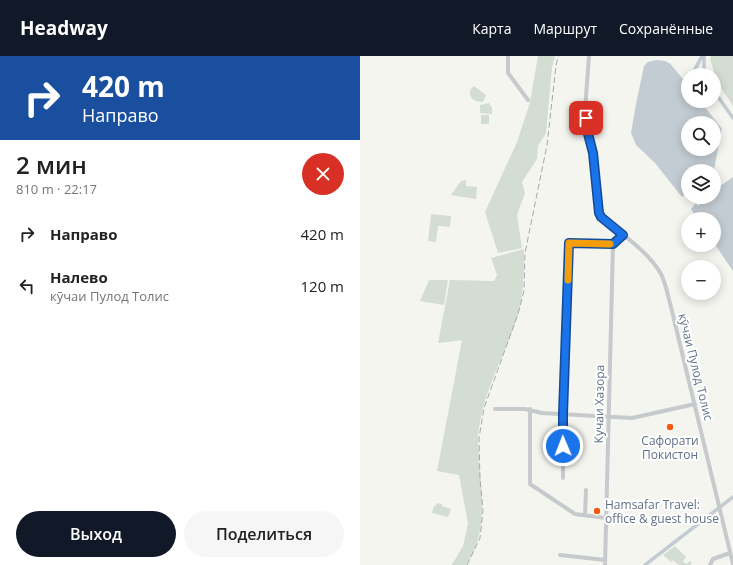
<!DOCTYPE html>
<html lang="ru">
<head>
<meta charset="utf-8">
<style>
  :root { --surface:#fff; --page:#f6f6f6; --text:#222; --muted:#767676; --accent:#111827 }
  body { margin:0; font-family:"Open Sans",sans-serif; background:var(--page); color:var(--text); height:100vh; display:flex; flex-direction:column; font-size:15px; white-space:nowrap }
  * { box-sizing:border-box; margin:0 }
  p { font-size:13px; color:var(--muted) }
  .icon { flex:none; width:22px; height:22px; fill:none; stroke:currentColor; stroke-width:2; stroke-linecap:round; stroke-linejoin:round }
  .map { position:relative; flex:1; overflow:hidden }
  .side { display:flex; flex-direction:column; background:var(--surface); width:360px }
  .side>* { flex:none }
  .hud { background:#1a4fa0; color:#fff; overflow:hidden }
  .controls { position:absolute; left:321px; top:12px; display:grid; gap:8px }
  .controls a { display:grid; place-items:center; width:40px; height:40px; border-radius:50%; background:var(--surface); box-shadow:0 2px 10px #0003; font-size:20px }
  .pin { position:absolute; display:grid; place-items:center; width:34px; height:34px; color:#fff; margin:-17px; border-radius:8px; box-shadow:0 2px 6px #0006 }
  .me { position:absolute; width:44px; margin:-22px; rotate:359deg; stroke-linejoin:round; filter:drop-shadow(0 0 3px #0008) }
  .turn { display:flex; align-items:center; gap:14px; height:84px; padding:0 16px; font-size:18px }
  .turn .icon { width:52px; height:52px; stroke-width:2.5 }
  .turn b { display:block; font-size:28px; line-height:34px }
  .round { display:grid; place-items:center; flex:none; width:42px; height:42px; border-radius:21px; background:var(--page) }
  .overview { display:flex; align-items:center; justify-content:space-between; height:68px; padding:0 16px }
  h1 { font-size:24px; font-weight:600; line-height:30px }
  .cta { display:flex; gap:8px; margin-top:auto; padding:8px 16px }
  .cta a { flex:1; height:46px; border-radius:24px; background:var(--accent); color:#fff; font-size:16px; font-weight:600; line-height:46px; text-align:center }
  .cta a+a { background:var(--page); color:var(--text) }
  ul { padding:0; list-style:none }
  li { display:flex; align-items:center; gap:12px; height:52px; padding:0 16px }
  li div { flex:1 }
  li b { display:block; font-size:15px }
  li em { font-style:normal }
  header { display:flex; align-items:center; gap:24px; box-sizing:border-box; height:56px; padding:0 20px; background:var(--accent); color:#fff }
  header strong { font-size:19px }
  nav { display:flex; gap:22px; margin-inline-start:auto; font-size:14px }
  main { display:flex; flex:1; min-height:0 }
  .map>svg:first-child { display:block }
  .green { fill:#d4ddd1 }
  .water { fill:#c3ccd2 }
  .lines { fill:none; stroke-linecap:round; stroke-linejoin:round }
  .canal { stroke:#c3ccd2; stroke-width:3.5 }
  .minor { stroke:#c6cacd; stroke-width:4 }
  .rail { stroke:#a3a9b0; stroke-width:1; stroke-dasharray:6 3; stroke-linecap:butt }
  .route-casing { stroke:#114b97; stroke-width:10 }
  .route { stroke:#1a73e8; stroke-width:7 }
  .slow { stroke:#f59e0b; stroke-width:7 }
  .poi-dot { fill:#f55a10; stroke:#fff; stroke-width:1.5 }
  .labels { text-anchor:middle; dominant-baseline:central; stroke-width:4; stroke-linejoin:round; paint-order:stroke }
  .street-label { font-size:12px; fill:#607185; stroke:#fff }
  .poi-label { font-size:12px; fill:#607185; stroke:#fff }
</style>
</head>
<body>
<header>
<strong>Headway</strong>
<nav><a>Карта</a><a>Маршрут</a><a>Сохранённые</a></nav>
</header>
<main>
<section class="side">
<div class="hud">
<div class="turn"><svg class="icon" aria-label="right" viewBox="0 0 24 24"><path d="M7 20v-9h11M14 6l5 5-5 5"/></svg><div><b>420 m</b>Направо</div></div>
</div>
<div class="overview"><div><h1>2 мин</h1><p>810 m · 22:17</p></div><a class="round" style="background:#d93025;color:#fff"><svg class="icon" aria-label="close" viewBox="0 0 24 24"><path d="M6 6l12 12M18 6L6 18"/></svg></a></div>
<ul>
<li><svg class="icon" aria-label="right" viewBox="0 0 24 24"><path d="M7 20v-9h11M14 6l5 5-5 5"/></svg><div><b>Направо</b></div><em>420 m</em></li>
<li><svg class="icon" aria-label="left" viewBox="0 0 24 24"><path d="M17 20v-9H6M10 6l-5 5 5 5"/></svg><div><b>Налево</b><p>кӯчаи Пулод Толис</p></div><em>120 m</em></li>
</ul>
<div class="cta"><a>Выход</a><a>Поделиться</a></div>
</section>
<div class="map">
<svg width="373" height="509" viewBox="0 0 373 509">
  <rect width="100%" height="100%" fill="#f5f5f0"/>
  <!-- green -->
  <path class="green" d="M178 0H195L192 12 186 77 178 90 177 103 162 126 165 137 157 159 162 192 138 197 125 156 157 86 170 46Z
    M351 0H373V50L357 26 350 3Z
    M114 30 126 39 123 46C114 45 109 43 110 34Z
    M129 47 132 52V58L120 57V49Z
    M121 59H129V68H121Z
    M106 124V130L117 131 116 143 91 139 101 125Z
    M71 158 91 160 90 171 78 170 76 186 68 185Z
    M164 193C164 215 164 237 158 259 145 300 121 338 118 382 118 389 119 397 119 404 122 440 128 477 106 509H91L93 507 103 490 108 467 99 419 77 415 102 284 78 287 90 224 134 225 137 219 131 202Z
    M69 224H88L84 249 60 245Z
    M76 447 82 448V450L91 453 88 461 72 457 74 450H76Z
    M315 490 326 501 323 505 326 508 330 505 332 507 330 509H319L312 504 311 506 303 499Z"/>
  <!-- water -->
  <path class="water" d="M297 4 305 5 311 8 309 11 328 34V45H337L354 67H328V93H354V67L359 73 351 115H328V140L324 139 322 141 295 107 276 89 271 77 276 48 284 10 288 6Z
    M373 121V215L354 187V163H337L331 153 336 147 338 150 348 141H354V132L358 129 360 130Z"/>
  <g class="lines">
    <!-- canal -->
    <path class="canal" d="M344 0V15L346 19
      M305 8 310 10 328 32
      M332 19 342 0
      M354 35 373 62
      M338 45 360 73 352 115
      M354 128 356 131
      M285 509 373 441"/>
    <!-- minor -->
    <path class="minor" d="M148 0V17L168 44
      M229 0 225 54 226 70 233 97 239 157 241 161C260 177 289 196 301 218 306 228 308 240 311 251L373 508
      M135 353H165L182 357 272 362 335 348
      M170 353V428L215 458 246 462
      M203 422V358L209 187 253 188 263 179
      M225 459 226 434
      M200 499 245 504
      M245 509 253 188
      M350 509 353 503 370 497"/>
    <!-- rail -->
    <path class="rail" d="M107 509 120 482 123 454 120 424 119 382 124 352 158 258 164 235 165 197 187 89 196 10 198 0"/>
  </g>
  <g class="lines">
    <!-- route casing -->
    <g class="route-casing">
      <path id="route" d="M203 390V358L209 187 253 188 263 179 241 161 239 157 233 97 226 70V62"/>
    </g>
    <!-- route -->
    <use href="#route" class="route"/>
    <!-- slow -->
    <path class="slow" d="M208 224 209 187 250 188"/>
  </g>
  <!-- markers -->
  <g class="poi-dot">
    <circle cx="310" cy="371" r="4"/>
    <circle cx="237" cy="455" r="4"/>
  </g>
  <g class="labels">
    <!-- street labels -->
    <g class="street-label">
      <text transform="translate(336 311) rotate(76)">кӯчаи Пулод Толис</text>
      <text transform="translate(239 348) rotate(-89)">Кучаи Хазора</text>
    </g>
    <!-- poi labels -->
    <g class="poi-label">
      <text x="310" y="384">Сафорати<tspan x="310" dy="14">Покистон</tspan></text>
      <text x="245" y="448" text-anchor="start">Hamsafar Travel:<tspan x="245" dy="14">office &amp; guest house</tspan></text>
    </g>
  </g>
</svg>
<div class="controls">
<a><svg class="icon" aria-label="sound" viewBox="0 0 24 24"><path d="M4 9h4l5-4v14l-5-4H4zM17 9q2 3 0 6"/></svg></a>
<a><svg class="icon" aria-label="search" viewBox="0 0 24 24"><circle cx="10" cy="10" r="6"/><path d="M15 15l6 6"/></svg></a>
<a><svg class="icon" aria-label="layers" viewBox="0 0 24 24"><path d="M12 4l9 5-9 5-9-5zM3 14l9 5 9-5"/></svg></a>
<a>+</a>
<a>−</a>
</div>
<div class="pin" style="left:226px;top:62px;background:#d93025"><svg class="icon" aria-label="arrive" viewBox="0 0 24 24"><path d="M6 21V4h12l-3 4 3 4H6"/></svg></div>
<svg class="me" style="left:203px;top:390px" viewBox="-20 -20 40 40"><circle r="17" fill="#1a73e8" stroke="#fff" stroke-width="3"/><path d="M0-11L8 9 0 5-8 9z" fill="#fff"/></svg>
</div>
</main>
</body>
</html>
